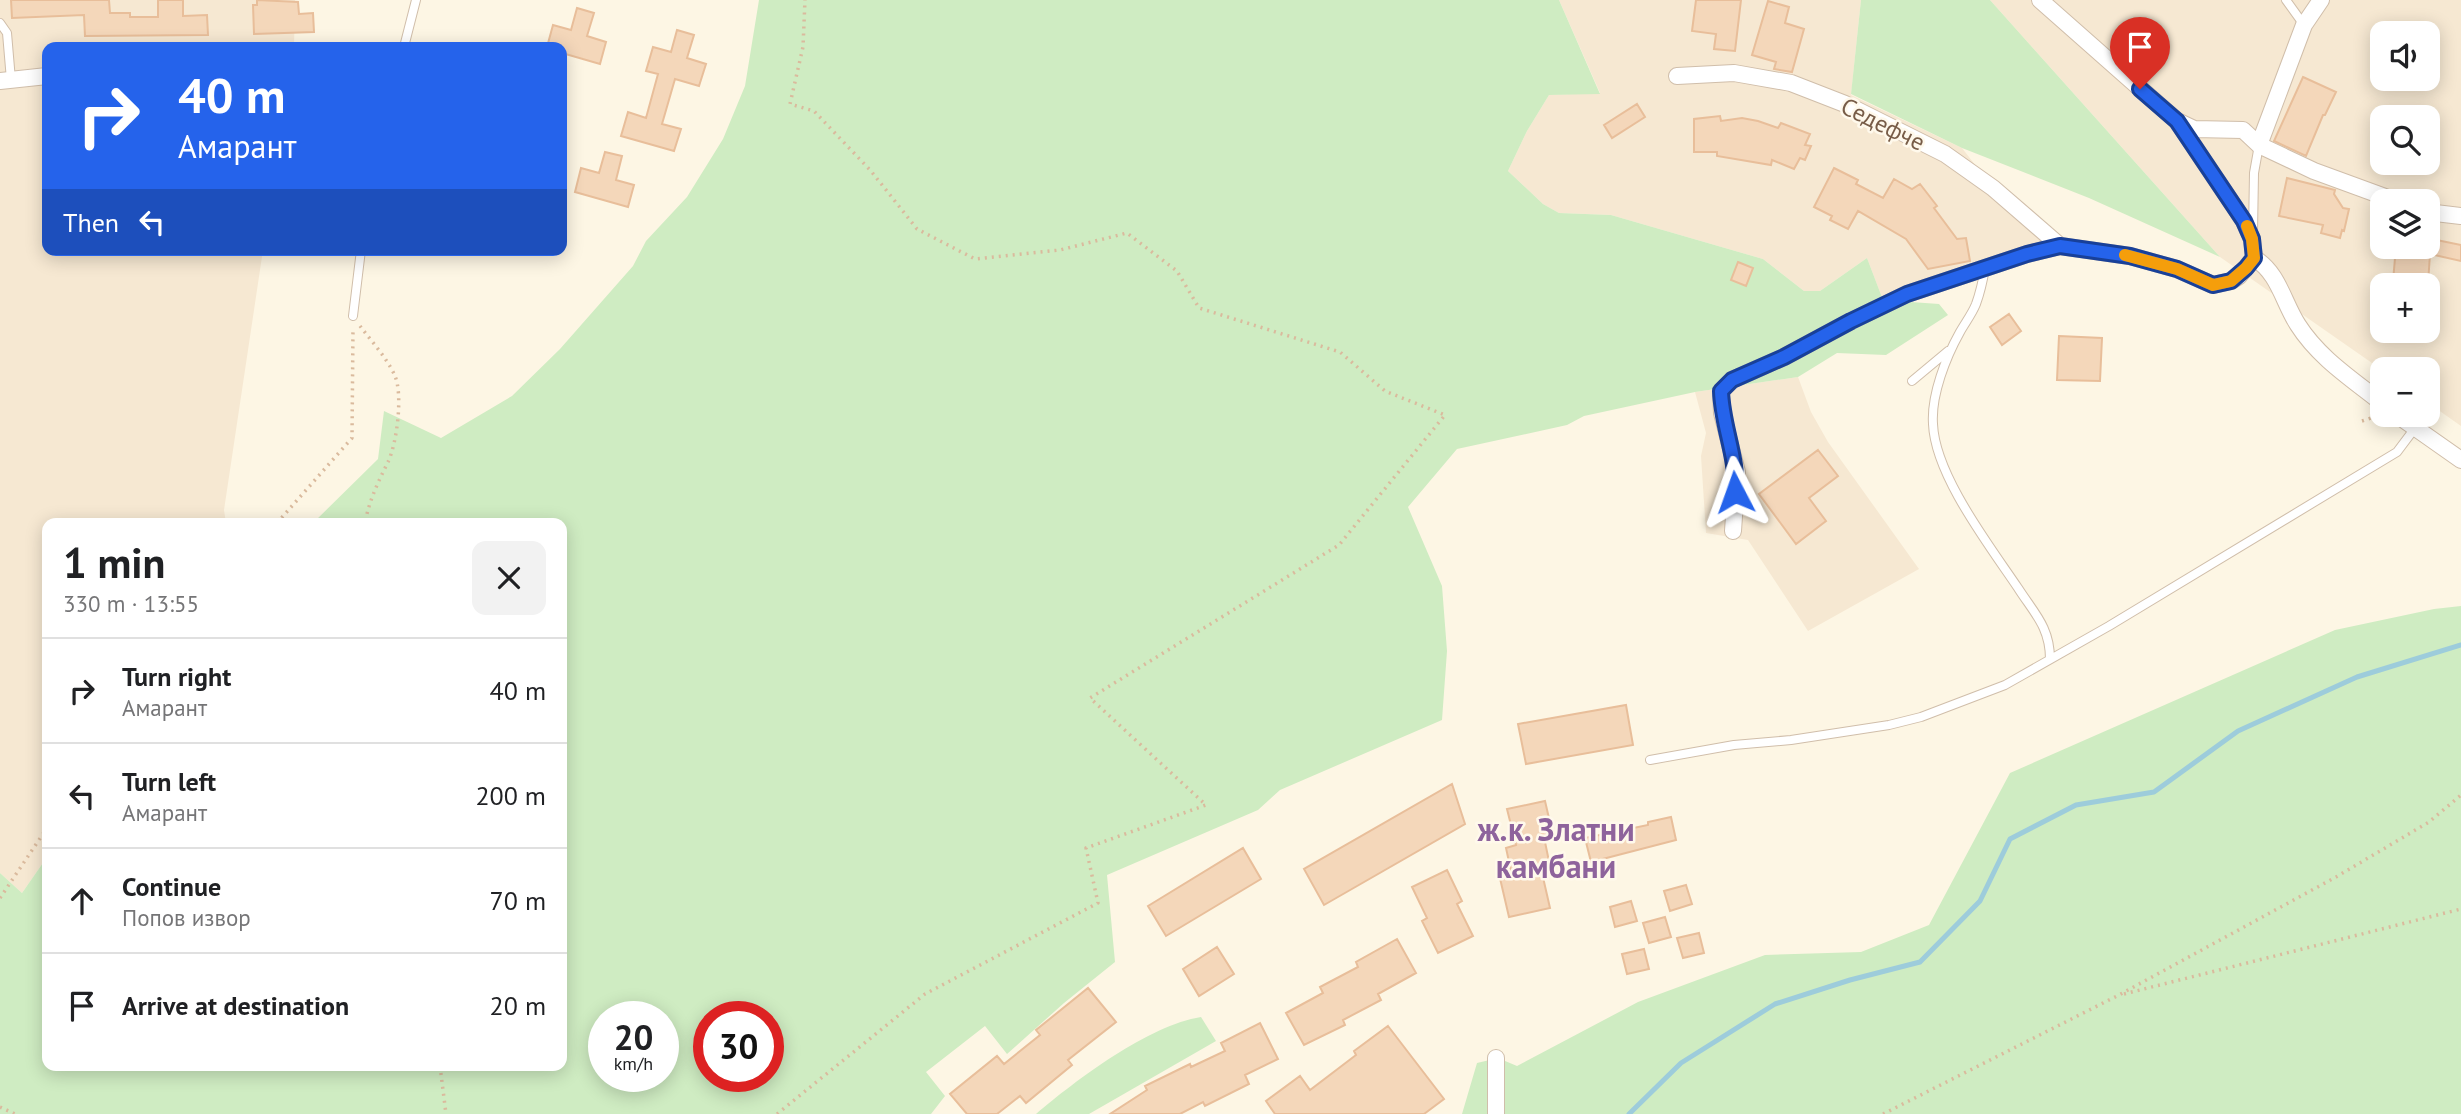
<!DOCTYPE html>
<html lang="en">
<head>
<meta charset="utf-8">
<style>
  :root { --surface:#fff; --page:#f2f2f2; --text:#202124; --muted:#757577; --line:#e0e0e0 }
  body { margin:0; font-family:"PT Sans",sans-serif; background:var(--page); color:var(--text); height:100vh; display:flex; flex-direction:column; font-size:26px; white-space:nowrap }
  * { box-sizing:border-box; margin:0 }
  p { font-size:23px; color:var(--muted) }
  .icon { flex:none; width:38px; height:38px; fill:none; stroke:currentColor; stroke-width:2; stroke-linecap:round; stroke-linejoin:round }
  .map { position:relative; flex:1; overflow:hidden }
  .details { position:absolute; left:42px; top:518px; width:525px; height:553px; display:flex; flex-direction:column; background:var(--surface); border-radius:14px; box-shadow:0 4px 18px #0003 }
  .details>* { flex:none }
  .guide { position:absolute; left:42px; top:42px; width:525px; height:214px; border-radius:14px; box-shadow:0 4px 18px #0003; background:#2563eb; color:#fff; overflow:hidden }
  .tools { position:absolute; left:2370px; top:21px; display:grid; gap:14px }
  .tools a { display:grid; place-items:center; width:70px; height:70px; border-radius:14px; background:var(--surface); box-shadow:0 4px 18px #0003; font-size:35px }
  .speed { position:absolute; left:588px; top:1001px; display:flex; gap:14px; font-size:35px; font-weight:700; text-align:center }
  .speed>* { display:grid; place-content:center; width:91px; height:91px; border-radius:50%; background:var(--surface); box-shadow:0 4px 18px #0003; line-height:1 }
  .speed small { font-size:18px; font-weight:400 }
  .speed .limit { border:10px solid #d22; background:#fff; color:#111 }
  .pin { position:absolute; display:grid; place-items:center; width:60px; height:60px; color:#fff; margin:-72px -30px; border-radius:50% 50% 50% 0; rotate:-45deg; box-shadow:0 0 7px #0007 }
  .pin .icon { rotate:45deg }
  .me { position:absolute; width:77px; margin:-38px; rotate:356deg; stroke-linejoin:round; filter:drop-shadow(0 0 5px #0008) }
  .turn { display:flex; align-items:center; gap:24px; height:147px; padding:0 21px; font-size:32px }
  .turn .icon { width:91px; height:91px; stroke-width:2.5 }
  .turn b { display:block; font-size:49px; line-height:60px }
  .then { display:flex; align-items:center; height:66px; padding:0 21px; background:#0003; gap:14px; font-size:26px }
  .round { display:grid; place-items:center; flex:none; width:74px; height:74px; border-radius:14px; background:var(--page) }
  .headline { display:flex; align-items:center; justify-content:space-between; height:119px; padding:0 21px }
  h1 { font-size:42px; font-weight:700; line-height:52px }
  ul { padding:0; list-style:none }
  li { display:flex; align-items:center; gap:21px; height:105px; padding:0 21px; border-top:2px solid var(--line) }
  li div { flex:1 }
  li b { display:block; font-size:26px }
  li em { font-style:normal }
  .map>svg:first-child { display:block }
  .residential { fill:#f6e8d2; fill-rule:evenodd }
  .green { fill:#cfecc2; fill-rule:evenodd }
  .lines { fill:none; stroke-linecap:round; stroke-linejoin:round }
  .stream { stroke:#9dccdb; stroke-width:5 }
  .building { fill:#f4d7ba; stroke:#e8be9a; stroke-width:2 }
  .service-casing { stroke:#d0beaa; stroke-width:10 }
  .minor-casing { stroke:#d0beaa; stroke-width:18 }
  .path { stroke:#daba9d; stroke-width:3.5; stroke-dasharray:2 5; stroke-linecap:butt }
  .service { stroke:#fff; stroke-width:8 }
  .minor { stroke:#fff; stroke-width:16 }
  .route-casing { stroke:#184099; stroke-width:18 }
  .route { stroke:#2563eb; stroke-width:12 }
  .slow { stroke:#f59e0b; stroke-width:12 }
  .labels { text-anchor:middle; dominant-baseline:central; stroke-width:5; stroke-linejoin:round; paint-order:stroke }
  .street-label { font-size:24px; fill:#785d48; stroke:#fff9ec }
  .district-label { font-size:32px; font-weight:bold; fill:#8e639c; stroke:#fff9ec }
</style>
</head>
<body>
<div class="map">
<svg width="2461" height="1114" viewBox="0 0 2461 1114">
  <rect width="100%" height="100%" fill="#fdf6e4"/>
  <!-- residential -->
  <path class="residential" d="M0 0H295L294 47H47V250H263L224 510 226 523H47V857L22 893 0 873Z
    M1559 0H1861L1851 95 1962 148 1993 188 2060 246 1883 300 1867 258 1820 291H1804L1763 259 1611 215 1559 213 1543 204 1508 171 1527 131 1549 95 1600 93Z
    M1990 0H2461V426L2427 402V369L2382 370 2220 257ZM2382 33H2427V79H2382ZM2382 117H2427V163H2382ZM2382 201H2427V247H2382ZM2382 285H2427V331H2382Z
    M1798 377 1811 412 1828 442 1919 569 1808 631 1748 540 1706 533 1701 456 1706 433 1695 392Z"/>
  <!-- green -->
  <path class="green" d="M759 0H1559L1600 94 1549 95 1527 131 1508 171 1543 204 1559 213 1611 215 1763 259 1804 291H1820L1867 258 1883 300 1939 304 1948 315 1886 355 1837 353 1798 377 1695 392 1584 416 1567 425 1457 449 1408 507 1442 586 1447 651 1442 720 1280 790 1258 810 1107 875 1115 962 1064 1003 1007 1054 985 1026 926 1072 945 1096 931 1114H0V873L22 893 47 857V1066H562V523H313L378 459 384 411 441 438 512 396 560 349 633 266 646 241 687 197 723 139 745 86ZM604 1017H663V1076H604ZM709 1017H768V1076H709Z
    M1861 0H1990L2220 257 2089 198 1962 148 1851 94Z
    M2461 606V1114H1462L1477 1063 1498 1058 1517 1066 1638 1002 1765 955 1861 952 1929 925 2010 773 2335 630 2434 609Z
    M1201 1017 1216 1041 1089 1114H1036C1076 1080 1149 1025 1201 1017Z"/>
  <g class="lines">
    <!-- stream -->
    <path class="stream" d="M1629 1114 1681 1063 1775 1004 1850 980 1920 962 1980 901 2010 839 2076 805 2154 792 2238 731 2357 677 2461 645"/>
  </g>
  <!-- building -->
  <path class="building" d="M11 0H109L110 13H130V17H158V0H183V16L207 15 208 35 85 36 84 15 12 18Z
    M257 0 298 2 299 14 313 13 314 32 254 34 253 5H257Z
    M1696 0H1741L1735 51 1714 49 1716 34 1692 31Z
    M1768 1 1789 7 1785 23 1804 29 1792 72 1774 69 1776 62 1752 55Z
    M577 8 594 13 587 36 606 42 600 64 562 53V47H547L553 25 571 30Z
    M677 30 694 35 687 58 706 64 699 86 675 79 662 124 681 129 674 151 621 136 628 112 646 118 658 74 646 71 653 47 671 52Z
    M2303 77 2336 92 2325 115H2323L2306 156 2274 141Z
    M1637 104 1645 117 1612 138 1604 125Z
    M1720 116 1721 121 1742 118 1758 121 1778 128 1781 123 1810 134 1805 145 1811 146 1805 160 1800 158 1794 169 1772 160 1771 165 1717 156V152H1694V119Z
    M605 152 622 156 616 180 634 185 628 207 575 192 581 168 599 173Z
    M1834 168 1858 180 1856 184 1883 198 1894 179 1912 189 1920 184 1937 206 1934 208 1957 239 1966 238 1970 261 1928 269 1906 239 1858 211 1848 229 1830 220 1832 216 1814 207Z
    M2287 178 2335 190 2334 194 2343 208 2349 209 2344 231 2342 230 2340 238 2321 233 2323 225 2279 216Z
    M2427 238 2461 245V261L2430 254 2428 284 2393 281 2396 247H2427Z
    M1738 262 1753 268 1746 286 1731 280Z
    M2009 314 2021 331 2002 345 1990 327Z
    M2059 336 2102 338 2100 381 2057 380Z
    M1818 450 1838 476 1809 498 1826 521 1796 544 1759 494Z
    M1626 705 1633 745 1526 764 1518 724Z
    M1452 784 1465 824 1324 905 1304 869Z
    M1545 801 1554 840 1545 842 1551 871 1542 873 1550 908 1509 917 1499 874 1511 871 1506 848 1516 845 1507 809Z
    M1671 817 1676 840 1591 862 1585 838 1648 825V822Z
    M1243 848 1261 879 1166 936 1148 906Z
    M1447 870 1462 901 1457 904 1473 936 1438 953 1422 921 1427 918 1412 887Z
    M1686 885 1692 904 1670 911 1664 891Z
    M1631 901 1637 921 1615 927 1610 907Z
    M1665 917 1671 937 1649 943 1643 923Z
    M1699 933 1704 953 1683 958 1677 938Z
    M1397 939 1416 973 1378 994 1381 1000 1343 1020 1345 1025 1304 1045 1286 1013 1323 993 1320 987 1358 967 1356 962Z
    M1217 947 1234 974 1199 996 1183 969Z
    M1644 949 1649 969 1627 974 1622 954Z
    M1088 988 1116 1022 1068 1060 1072 1065 1026 1103 1020 1096 997 1114H967L950 1094 997 1056 1004 1064 1040 1035 1036 1030Z
    M1260 1023 1278 1059 1245 1075 1249 1084 1205 1106 1203 1102 1180 1114H1110L1147 1090 1145 1086 1190 1064 1191 1067 1225 1051 1221 1043Z
    M1388 1026 1444 1099 1424 1114H1275L1266 1101 1300 1076 1310 1090 1356 1055 1354 1051Z"/>
  <g class="lines">
    <!-- service casing -->
    <g class="service-casing">
      <path id="service" d="M2286 0 2304 25
        M0 23 7 33 11 80
        M404 47 416 0
        M2253 232 2254 173 2259 145
        M1985 268C1983 280 1980 293 1976 304 1972 314 1965 323 1960 332 1946 357 1931 395 1933 424 1935 475 1989 545 2018 588 2034 613 2050 627 2050 659
        M353 316 361 250
        M1912 381 1948 351
        M1650 760 1734 745 1791 740 1889 725 1921 717 2005 685 2109 626 2397 452 2415 428"/>
    </g>
    <!-- minor casing -->
    <g class="minor-casing">
      <path id="minor" d="M2040 0 2177 121 2194 129 2243 130 2259 145 2314 171 2396 201
        M1677 76 1734 73 1791 83 1845 104 1945 154 1993 188 2060 246
        M0 81 47 76
        M2259 145 2304 25 2321 0
        M2427 212 2461 216
        M2254 258C2279 273 2283 302 2298 325 2319 358 2352 379 2382 403
        M2397 415 2461 460
        M1733 531 1737 472 1722 413 1721 391 1732 380 1784 357 1851 321 1907 294 2027 254 2060 246 2130 256 2177 269 2213 285 2231 281 2239 276 2254 258 2252 239 2244 221 2177 121
        M1496 1114V1058"/>
    </g>
    <!-- path -->
    <path class="path" d="M360 326C372 342 387 358 395 376 403 395 397 443 388 462 378 482 369 501 365 523
      M2362 421 2374 417
      M277 523 352 438 353 329
      M0 898 47 828
      M2124 994 2461 909
      M440 1066 446 1114
      M0 1107 15 1114
      M777 1114 925 994 1098 903 1086 848 1206 805 1090 698 1339 545 1445 415 1385 391 1340 352 1199 308 1177 271 1127 233 1060 250 975 259 917 229 871 171 814 111 790 104 803 47 805 0
      M1883 1114 2117 996 2336 877 2429 822 2461 795"/>
    <!-- service -->
    <use href="#service" class="service"/>
    <!-- minor -->
    <use href="#minor" class="minor"/>
  </g>
  <g class="lines">
    <!-- route casing -->
    <g class="route-casing">
      <path id="route" d="M1735 492C1738 458 1722 426 1721 391L1732 380 1784 357 1851 321 1907 294 2027 254 2060 246 2130 256 2177 269 2213 285 2231 281 2246 268 2254 258 2252 239 2244 221 2177 121 2140 89"/>
    </g>
    <!-- route -->
    <use href="#route" class="route"/>
    <!-- slow -->
    <path class="slow" d="M2125 255 2177 269 2213 285 2231 281 2246 268 2254 258 2252 239 2247 226"/>
  </g>
  <g class="labels">
    <!-- street labels -->
    <g class="street-label">
      <text transform="translate(1883 124) rotate(26)">Седефче</text>
    </g>
    <!-- district labels -->
    <g class="district-label">
      <text x="1556" y="829">ж.к. Златни<tspan x="1556" dy="37">камбани</tspan></text>
    </g>
  </g>
</svg>
<div class="tools">
<a><svg class="icon" aria-label="sound" viewBox="0 0 24 24"><path d="M4 9h4l5-4v14l-5-4H4zM17 9q2 3 0 6"/></svg></a>
<a><svg class="icon" aria-label="search" viewBox="0 0 24 24"><circle cx="10" cy="10" r="6"/><path d="M15 15l6 6"/></svg></a>
<a><svg class="icon" aria-label="layers" viewBox="0 0 24 24"><path d="M12 4l9 5-9 5-9-5zM3 14l9 5 9-5"/></svg></a>
<a>+</a>
<a>−</a>
</div>
<div class="speed"><div>20<small>km/h</small></div><div class="limit">30</div></div>
<div class="pin" style="left:2140px;top:89px;background:#d93025"><svg class="icon" aria-label="arrive" viewBox="0 0 24 24"><path d="M6 21V4h12l-3 4 3 4H6"/></svg></div>
<svg class="me" style="left:1735px;top:492px" viewBox="-20 -20 40 40"><path d="M0-17L14 15 0 8-14 15z" fill="#2563eb" stroke="#fff" stroke-width="4"/></svg>
<div class="guide">
<div class="turn"><svg class="icon" aria-label="right" viewBox="0 0 24 24"><path d="M7 20v-9h11M14 6l5 5-5 5"/></svg><div><b>40 m</b>Амарант</div></div>
<div class="then">Then<svg class="icon" aria-label="left" viewBox="0 0 24 24"><path d="M17 20v-9H6M10 6l-5 5 5 5"/></svg></div>
</div>
<section class="details">
<div class="headline"><div><h1>1 min</h1><p>330 m · 13:55</p></div><a class="round"><svg class="icon" aria-label="close" viewBox="0 0 24 24"><path d="M6 6l12 12M18 6L6 18"/></svg></a></div>
<ul>
<li><svg class="icon" aria-label="right" viewBox="0 0 24 24"><path d="M7 20v-9h11M14 6l5 5-5 5"/></svg><div><b>Turn right</b><p>Амарант</p></div><em>40 m</em></li>
<li><svg class="icon" aria-label="left" viewBox="0 0 24 24"><path d="M17 20v-9H6M10 6l-5 5 5 5"/></svg><div><b>Turn left</b><p>Амарант</p></div><em>200 m</em></li>
<li><svg class="icon" aria-label="ahead" viewBox="0 0 24 24"><path d="M12 20V5M6 11l6-6 6 6"/></svg><div><b>Continue</b><p>Попов извор</p></div><em>70 m</em></li>
<li><svg class="icon" aria-label="arrive" viewBox="0 0 24 24"><path d="M6 21V4h12l-3 4 3 4H6"/></svg><div><b>Arrive at destination</b></div><em>20 m</em></li>
</ul>
</section>
</div>
</body>
</html>
